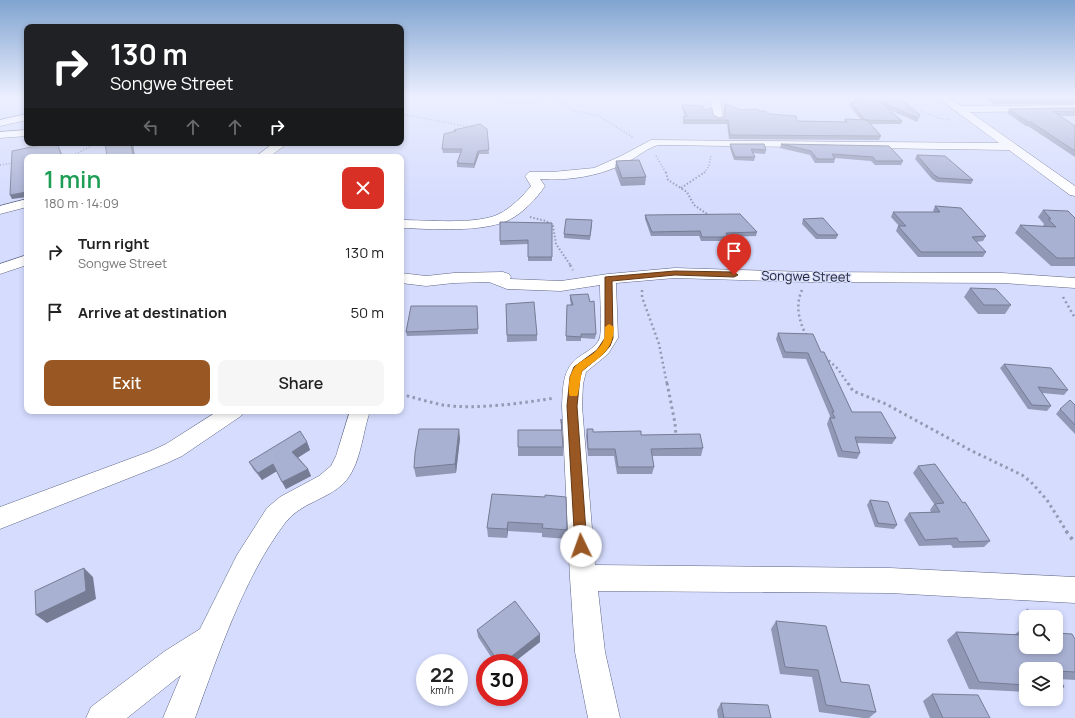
<!DOCTYPE html>
<html lang="en">
<head>
<meta charset="utf-8">
<style>
  :root { --surface:#fff; --page:#f6f6f6; --text:#222; --muted:#767676; --accent:#995823 }
  body { margin:0; font-family:Manrope,sans-serif; background:var(--page); color:var(--text); height:100vh; display:flex; flex-direction:column; font-size:15px; white-space:nowrap }
  * { box-sizing:border-box; margin:0 }
  p { font-size:13px; color:var(--muted) }
  .icon { flex:none; width:22px; height:22px; fill:none; stroke:currentColor; stroke-width:2; stroke-linecap:round; stroke-linejoin:round }
  .map { position:relative; flex:1; overflow:hidden }
  .drawer { position:absolute; left:24px; top:154px; width:380px; height:260px; display:flex; flex-direction:column; background:var(--surface); border-radius:8px; box-shadow:0 2px 6px #0003 }
  .drawer>* { flex:none }
  .banner { position:absolute; left:24px; top:24px; width:380px; height:122px; border-radius:8px; box-shadow:0 2px 6px #0003; background:#202124; color:#fff; overflow:hidden }
  .controls { position:absolute; left:1019px; top:610px; display:grid; gap:8px }
  .controls a { display:grid; place-items:center; width:44px; height:44px; border-radius:8px; background:var(--surface); box-shadow:0 2px 6px #0003; font-size:20px }
  .speed { position:absolute; left:416px; top:654px; display:flex; gap:8px; font-size:20px; font-weight:700; text-align:center }
  .speed>* { display:grid; place-content:center; width:52px; height:52px; border-radius:50%; background:var(--surface); box-shadow:0 2px 6px #0003; line-height:1 }
  .speed small { font-size:10px; font-weight:400 }
  .speed .limit { border:6px solid #d22; background:#fff; color:#111 }
  .pin { position:absolute; display:grid; place-items:center; width:34px; height:34px; color:#fff; margin:-41px -17px; border-radius:50% 50% 50% 0; rotate:-45deg; box-shadow:0 0 4px #0007 }
  .pin .icon { rotate:45deg }
  .me { position:absolute; width:44px; margin:-22px; rotate:357deg; stroke-linejoin:round; filter:drop-shadow(0 0 3px #0008) }
  .turn { display:flex; align-items:center; gap:14px; height:84px; padding:0 20px; font-size:18px }
  .turn .icon { width:52px; height:52px; stroke-width:2.5 }
  .turn b { display:block; font-size:28px; line-height:34px }
  .lanes { display:flex; align-items:center; height:38px; padding:0 20px; background:#0003; justify-content:center; gap:20px; direction:ltr }
  .lanes .off { opacity:.35 }
  .round { display:grid; place-items:center; flex:none; width:42px; height:42px; border-radius:8px; background:var(--page) }
  .head { display:flex; align-items:center; justify-content:space-between; height:68px; padding:0 20px }
  h1 { font-size:24px; font-weight:600; line-height:30px; color:#1e9e55 }
  .cta { display:flex; gap:8px; margin-top:auto; padding:8px 20px }
  .cta a { flex:1; height:46px; border-radius:8px; background:var(--accent); color:#fff; font-size:16px; font-weight:600; line-height:46px; text-align:center }
  .cta a+a { background:var(--page); color:var(--text) }
  ul { padding:0; list-style:none }
  li { display:flex; align-items:center; gap:12px; height:60px; padding:0 20px }
  li div { flex:1 }
  li b { display:block; font-size:15px }
  li em { font-style:normal }
  .map>svg:first-child { display:block }
  .lines { fill:none; stroke-linecap:round; stroke-linejoin:round }
  .street-casing { stroke:#606784; stroke-width:1 }
  .path-far4 { stroke:#9399b3; stroke-width:1.5; stroke-dasharray:1 2; stroke-linecap:butt }
  .path-far3 { stroke:#9399b3; stroke-width:2; stroke-dasharray:1.5 2; stroke-linecap:butt }
  .path-far2 { stroke:#9399b3; stroke-width:2.5; stroke-dasharray:2 3; stroke-linecap:butt }
  .path-far1 { stroke:#9399b3; stroke-width:3; stroke-dasharray:2.5 3.5; stroke-linecap:butt }
  .path { stroke:#9399b3; stroke-width:3.5; stroke-dasharray:3 4.5; stroke-linecap:butt }
  .street { fill:#fff; fill-rule:evenodd }
  .wall { fill:#9198b5 }
  .shaded-wall { fill:#767c94 }
  .building { fill:#a9b1d3; stroke:#767c94 }
  .route { fill:#995823; stroke:#633917 }
  .slow { fill:#f59e0b }
  .labels { text-anchor:middle; dominant-baseline:central; stroke-width:3; stroke-linejoin:round; paint-order:stroke }
  .street-label { font-size:13px; fill:#262935; stroke:#d5dcfe }
</style>
</head>
<body>
<div class="map">
<svg width="1075" height="718" viewBox="0 0 1075 718">
  <rect width="100%" height="100%" fill="#d5dcfe"/>
  <g class="lines">
    <!-- street casing -->
    <g class="street-casing">
      <path id="street" d="M708 98H718L721 103 723 118 722 120 718 121 713 118 711 103Z
        M938 98H949L961 106 1075 105V111L970 112 1075 186V196L1070 195 1009 150 659 145C648 147 639 156 629 161 602 176 570 181 540 179L545 186C536 199 523 213 509 220 482 233 431 229 401 228V220C426 220 477 225 499 214 511 208 523 196 531 186L525 176 529 172H552L594 168 621 156 651 140 999 143Z
        M27 114V120L0 126V120Z
        M27 130V136L0 138V132Z
        M274 143H288L269 157H255Z
        M27 199V207L0 214V206Z
        M27 255V265L0 274V264Z
        M675 268 807 272 1002 273 1075 278V288L1002 283 807 282 675 278 616 283 618 338 608 354 586 372 583 384 582 406 595 565 890 568 1075 577V603L890 593 598 591 605 652 620 718H588L575 652 570 578 562 406C563 391 562 374 573 362 580 354 597 349 600 337 602 326 600 299 600 285L561 291 507 289 489 282 454 283 426 286 401 283V273L426 276 454 273 503 272 509 274 511 277 510 279 561 281 608 274Z
        M218 411H244L241 416 182 456 167 463 0 529V507L151 451 166 444Z
        M350 411H370C362 434 361 466 343 484 326 500 300 503 285 523 243 579 219 653 195 718H163L181 675 127 718H86L91 707 165 651 200 629 237 555 267 508 280 497 319 476 331 466 336 456Z"/>
    </g>
    <!-- path-far4 -->
    <path class="path-far4" d="M495 98 518 102 555 98
      M555 98 571 110 599 116 634 138
      M909 106 938 118 951 120
      M401 114 470 127
      M656 156 666 173
      M70 157 97 143
      M0 165 13 163
      M704 173 709 166 711 155"/>
    <!-- path-far3 -->
    <path class="path-far3" d="M666 172 668 180 687 192 694 205 710 216
      M681 188 705 172
      M530 217 546 221 553 226 556 244 571 266"/>
    <!-- path-far2 -->
    <path class="path-far2" d="M570 265 573 270
      M642 290V297L659 344 667 384
      M802 290C795 305 799 321 806 335
      M1063 297 1075 318
      M825 357 838 369 848 384"/>
    <!-- path-far1 -->
    <path class="path-far1" d="M667 383 675 423 676 437
      M848 383 853 391 886 404 970 450 1022 475 1031 482 1047 500 1067 532
      M401 394C415 398 429 402 443 405 476 410 522 403 555 398"/>
    <!-- path -->
    <path class="path" d="M1066 531 1075 543
      M1026 610 1036 617"/>
    <!-- street -->
    <use href="#street" class="street"/>
  </g>
  <!-- wall -->
  <path class="wall" d="M851 98H899L920 115 917 122 890 110 902 121 901 124H870L881 136 879 140 729 139 727 124H683V117H685L682 109V105L704 110 719 118 723 117 724 116V108L725 104 741 110 760 111 769 114 797 121 844 122 845 119 861 120 849 105 851 102H855Z
    M985 98H1075V104H994Z
    M1075 108V116H1060L1075 126V157L1028 126H1026L1007 113 1009 109Z
    M487 129 489 154H479L474 168 457 167V163L461 153H443L442 149 454 132V130Z
    M730 144 766 150 765 154 753 153 755 157 754 161 734 160 730 148Z
    M781 144 889 146 903 161 901 165H875L871 161 835 158 834 163H815L810 155 780 148Z
    M917 155 973 180 971 184 937 182 932 179 915 159Z
    M616 161 646 177 645 185 621 186 615 169Z
    M935 206 986 236 983 241 976 242 986 252 983 257H918L896 231 898 226H899L891 217 893 212H934L933 211Z
    M1043 210 1075 218V266H1051L1015 233 1020 225 1043 226 1044 224 1038 217Z
    M645 215 757 232 756 236 728 237 727 241H701L699 236H651L645 219Z
    M803 219 838 235 836 239H816L802 224Z
    M552 223V261H528V244L500 245V241Z
    M592 225 590 240 564 238V234Z
    M970 288 1011 305 1005 314H978L964 297Z
    M570 295 596 334 595 339 581 338V341H566L567 305H571L570 300Z
    M506 304 537 335V341L507 342Z
    M477 306 478 334 407 336 406 332Z
    M778 333 821 352 852 412 896 438 892 444 857 443 860 453 857 459 838 457 827 424 830 416 806 359 783 358 776 339Z
    M1004 364 1068 390 1064 395 1042 393 1051 406 1047 411 1028 409 1000 368Z
    M1075 405V434L1056 414 1060 409Z
    M561 419 563 447V456H518V447L561 430Z
    M587 429 593 432 641 435 703 448 701 456H652L654 467 652 474H617L614 456H588L586 436Z
    M460 438 456 473 416 477 414 468Z
    M307 442 310 450 298 457 308 469 311 476 286 489 277 471 262 480 253 469 249 462Z
    M918 466 990 541 984 547 953 548 951 545 919 546 904 520 909 513 931 512 930 510 934 504 913 473Z
    M492 494 567 530V539L542 537V533L508 531 507 538 488 537 487 528Z
    M870 500 897 525 894 529 875 527 867 505Z
    M776 621 841 682 876 712 869 718H863L819 712 812 677 780 674 771 629Z
    M477 630 540 642 513 663H495L478 637Z
    M1019 631 1075 639V680L1060 679 1064 687 1056 691V669H1026V692L969 689 947 640 956 632 1014 635Z
    M932 694 990 718H930L923 701Z
    M721 703 771 718H718L717 710Z"/>
  <!-- shaded-wall -->
  <path class="shaded-wall" d="M58 143 59 146 63 157H62Z
    M131 143H133L135 157H133Z
    M478 151 479 154 474 168V164Z
    M26 192 27 194V197L12 199 10 195Z
    M459 429 460 438 456 473 455 464Z
    M307 442 310 450 296 459 292 452Z
    M273 464 277 471 262 480 258 473Z
    M308 469 311 476 286 489 282 482Z
    M508 522V531L507 538V529Z
    M84 568 93 577 96 599 47 623 36 615Z
    M540 634V642L513 663H503Z"/>
  <!-- building -->
  <path class="building" d="M855 98H899L920 115 918 118 880 102 902 121 865 120 851 102H859Z
    M993 98H1075V100H996Z
    M725 104 741 110 758 109 760 111H766L769 114 796 116 797 121 847 122 845 119 867 120 881 136 730 135 728 120H684L683 117 687 116 682 105 703 106 704 110 712 108 713 115 719 118 723 117 725 114Z
    M1075 108V112L1053 111 1075 126V151L1031 122H1028L1009 109Z
    M480 124 487 129 489 150 478 151 474 164 457 163 462 149H442L444 134 456 131 454 130Z
    M51 143H57L62 157H27V194H26V192L10 195 12 151Z
    M105 143H131L133 157H107Z
    M730 144H764L766 150 751 149 755 157H735Z
    M781 144 889 146 903 161H876L873 157 832 154 835 159H817L811 151Z
    M917 155 945 156 973 180 939 178 934 175Z
    M639 160 646 177 622 178 616 161Z
    M935 206 961 208 986 236 972 237 986 252H921L898 226H906L893 212H940Z
    M1043 210 1068 211 1075 218V258H1057L1020 225 1056 227 1048 219H1051Z
    M740 214 757 232 726 233 728 237H702L700 231 652 232 645 215Z
    M823 218 838 235H818L803 219Z
    M566 219 592 220 590 236 564 234Z
    M500 222 552 223V257H528V240L500 241Z
    M970 288 996 289 1011 305H984Z
    M588 294 590 302 594 301 596 334H581V337L566 336 567 305H573L570 295Z
    M534 302 537 335H507L506 304Z
    M411 306H477L478 329 406 332Z
    M778 333 813 334 821 352H824L852 412H881L896 438 855 437 860 453 842 451 830 418H835L832 412H834L808 353 785 352Z
    M1004 364 1051 368 1068 390 1038 387 1051 406 1032 405Z
    M1070 400 1075 405V425L1060 409Z
    M561 419 563 447H518V430H562Z
    M419 429H459L455 464 414 468 415 453Z
    M587 429H593V432L641 431V435L700 434 703 448 651 449 654 467H618L615 449H588Z
    M300 431 307 442 292 452 308 469 282 482 273 464 258 473 249 462Z
    M935 464 963 503 965 502 990 541 959 542 957 538 925 540 909 513 940 512 935 504 944 503 918 466Z
    M492 494 545 497V495L566 497 567 530 542 528 543 524 508 522 507 529 487 528Z
    M870 500 888 502 897 525 878 523Z
    M84 568 86 591 36 615 35 591Z
    M515 601 540 634 503 663H499L477 630Z
    M776 621 826 626 841 682 869 685 876 712 826 705 818 670 785 667Z
    M1019 631H1026V647H1056V633L1072 634 1075 639V672L1056 671V669H1026V685L979 682 956 632 1022 635Z
    M1056 672 1064 687 1056 686Z
    M932 694 978 695 990 718H943Z
    M721 703 768 705 771 718H724Z"/>
  <!-- sky -->
  <linearGradient id="sky" x2="0" y2="1"><stop stop-color="#80a4d0"/><stop offset="0.49" stop-color="#ecefff"/><stop offset="1" stop-color="#ecefff" stop-opacity="0"/></linearGradient>
  <rect width="1075" height="198" fill="url(#sky)"/>
  <!-- route -->
  <path class="route" d="M675 271 734 272 738 275 734 277 675 275 612 281 613 338 610 346 603 354 582 371 580 377 577 406 587 546 585 550 581 552 576 550 575 546 567 406 570 377 574 367 597 350 605 338V277Z"/>
  <!-- slow -->
  <path class="slow" d="M609 324 614 327C613 351 600 357 582 371L578 394 577 396H570C568 392 569 389 569 384 572 357 589 363 601 345 605 340 605 333 605 327Z"/>
  <g class="labels">
    <!-- street labels -->
    <g class="street-label">
      <text transform="translate(806 276) rotate(1)">Songwe Street</text>
    </g>
  </g>
</svg>
<div class="controls">
<a><svg class="icon" aria-label="search" viewBox="0 0 24 24"><circle cx="10" cy="10" r="6"/><path d="M15 15l6 6"/></svg></a>
<a><svg class="icon" aria-label="layers" viewBox="0 0 24 24"><path d="M12 4l9 5-9 5-9-5zM3 14l9 5 9-5"/></svg></a>
</div>
<div class="speed"><div>22<small>km/h</small></div><div class="limit">30</div></div>
<div class="pin" style="left:734px;top:275px;background:#d93025"><svg class="icon" aria-label="arrive" viewBox="0 0 24 24"><path d="M6 21V4h12l-3 4 3 4H6"/></svg></div>
<svg class="me" style="left:581px;top:546px" viewBox="-20 -20 40 40"><circle r="19" fill="#fff"/><path d="M0-13L10 11 0 6-10 11z" fill="#995823"/></svg>
<div class="banner">
<div class="turn"><svg class="icon" aria-label="right" viewBox="0 0 24 24"><path d="M7 20v-9h11M14 6l5 5-5 5"/></svg><div><b>130 m</b>Songwe Street</div></div>
<div class="lanes"><svg class="icon off" aria-label="left" viewBox="0 0 24 24"><path d="M17 20v-9H6M10 6l-5 5 5 5"/></svg><svg class="icon off" aria-label="ahead" viewBox="0 0 24 24"><path d="M12 20V5M6 11l6-6 6 6"/></svg><svg class="icon off" aria-label="ahead" viewBox="0 0 24 24"><path d="M12 20V5M6 11l6-6 6 6"/></svg><svg class="icon" aria-label="right" viewBox="0 0 24 24"><path d="M7 20v-9h11M14 6l5 5-5 5"/></svg></div>
</div>
<section class="drawer">
<div class="head"><div><h1>1 min</h1><p>180 m · 14:09</p></div><a class="round" style="background:#d93025;color:#fff"><svg class="icon" aria-label="close" viewBox="0 0 24 24"><path d="M6 6l12 12M18 6L6 18"/></svg></a></div>
<ul>
<li><svg class="icon" aria-label="right" viewBox="0 0 24 24"><path d="M7 20v-9h11M14 6l5 5-5 5"/></svg><div><b>Turn right</b><p>Songwe Street</p></div><em>130 m</em></li>
<li><svg class="icon" aria-label="arrive" viewBox="0 0 24 24"><path d="M6 21V4h12l-3 4 3 4H6"/></svg><div><b>Arrive at destination</b></div><em>50 m</em></li>
</ul>
<div class="cta"><a>Exit</a><a>Share</a></div>
</section>
</div>
</body>
</html>
